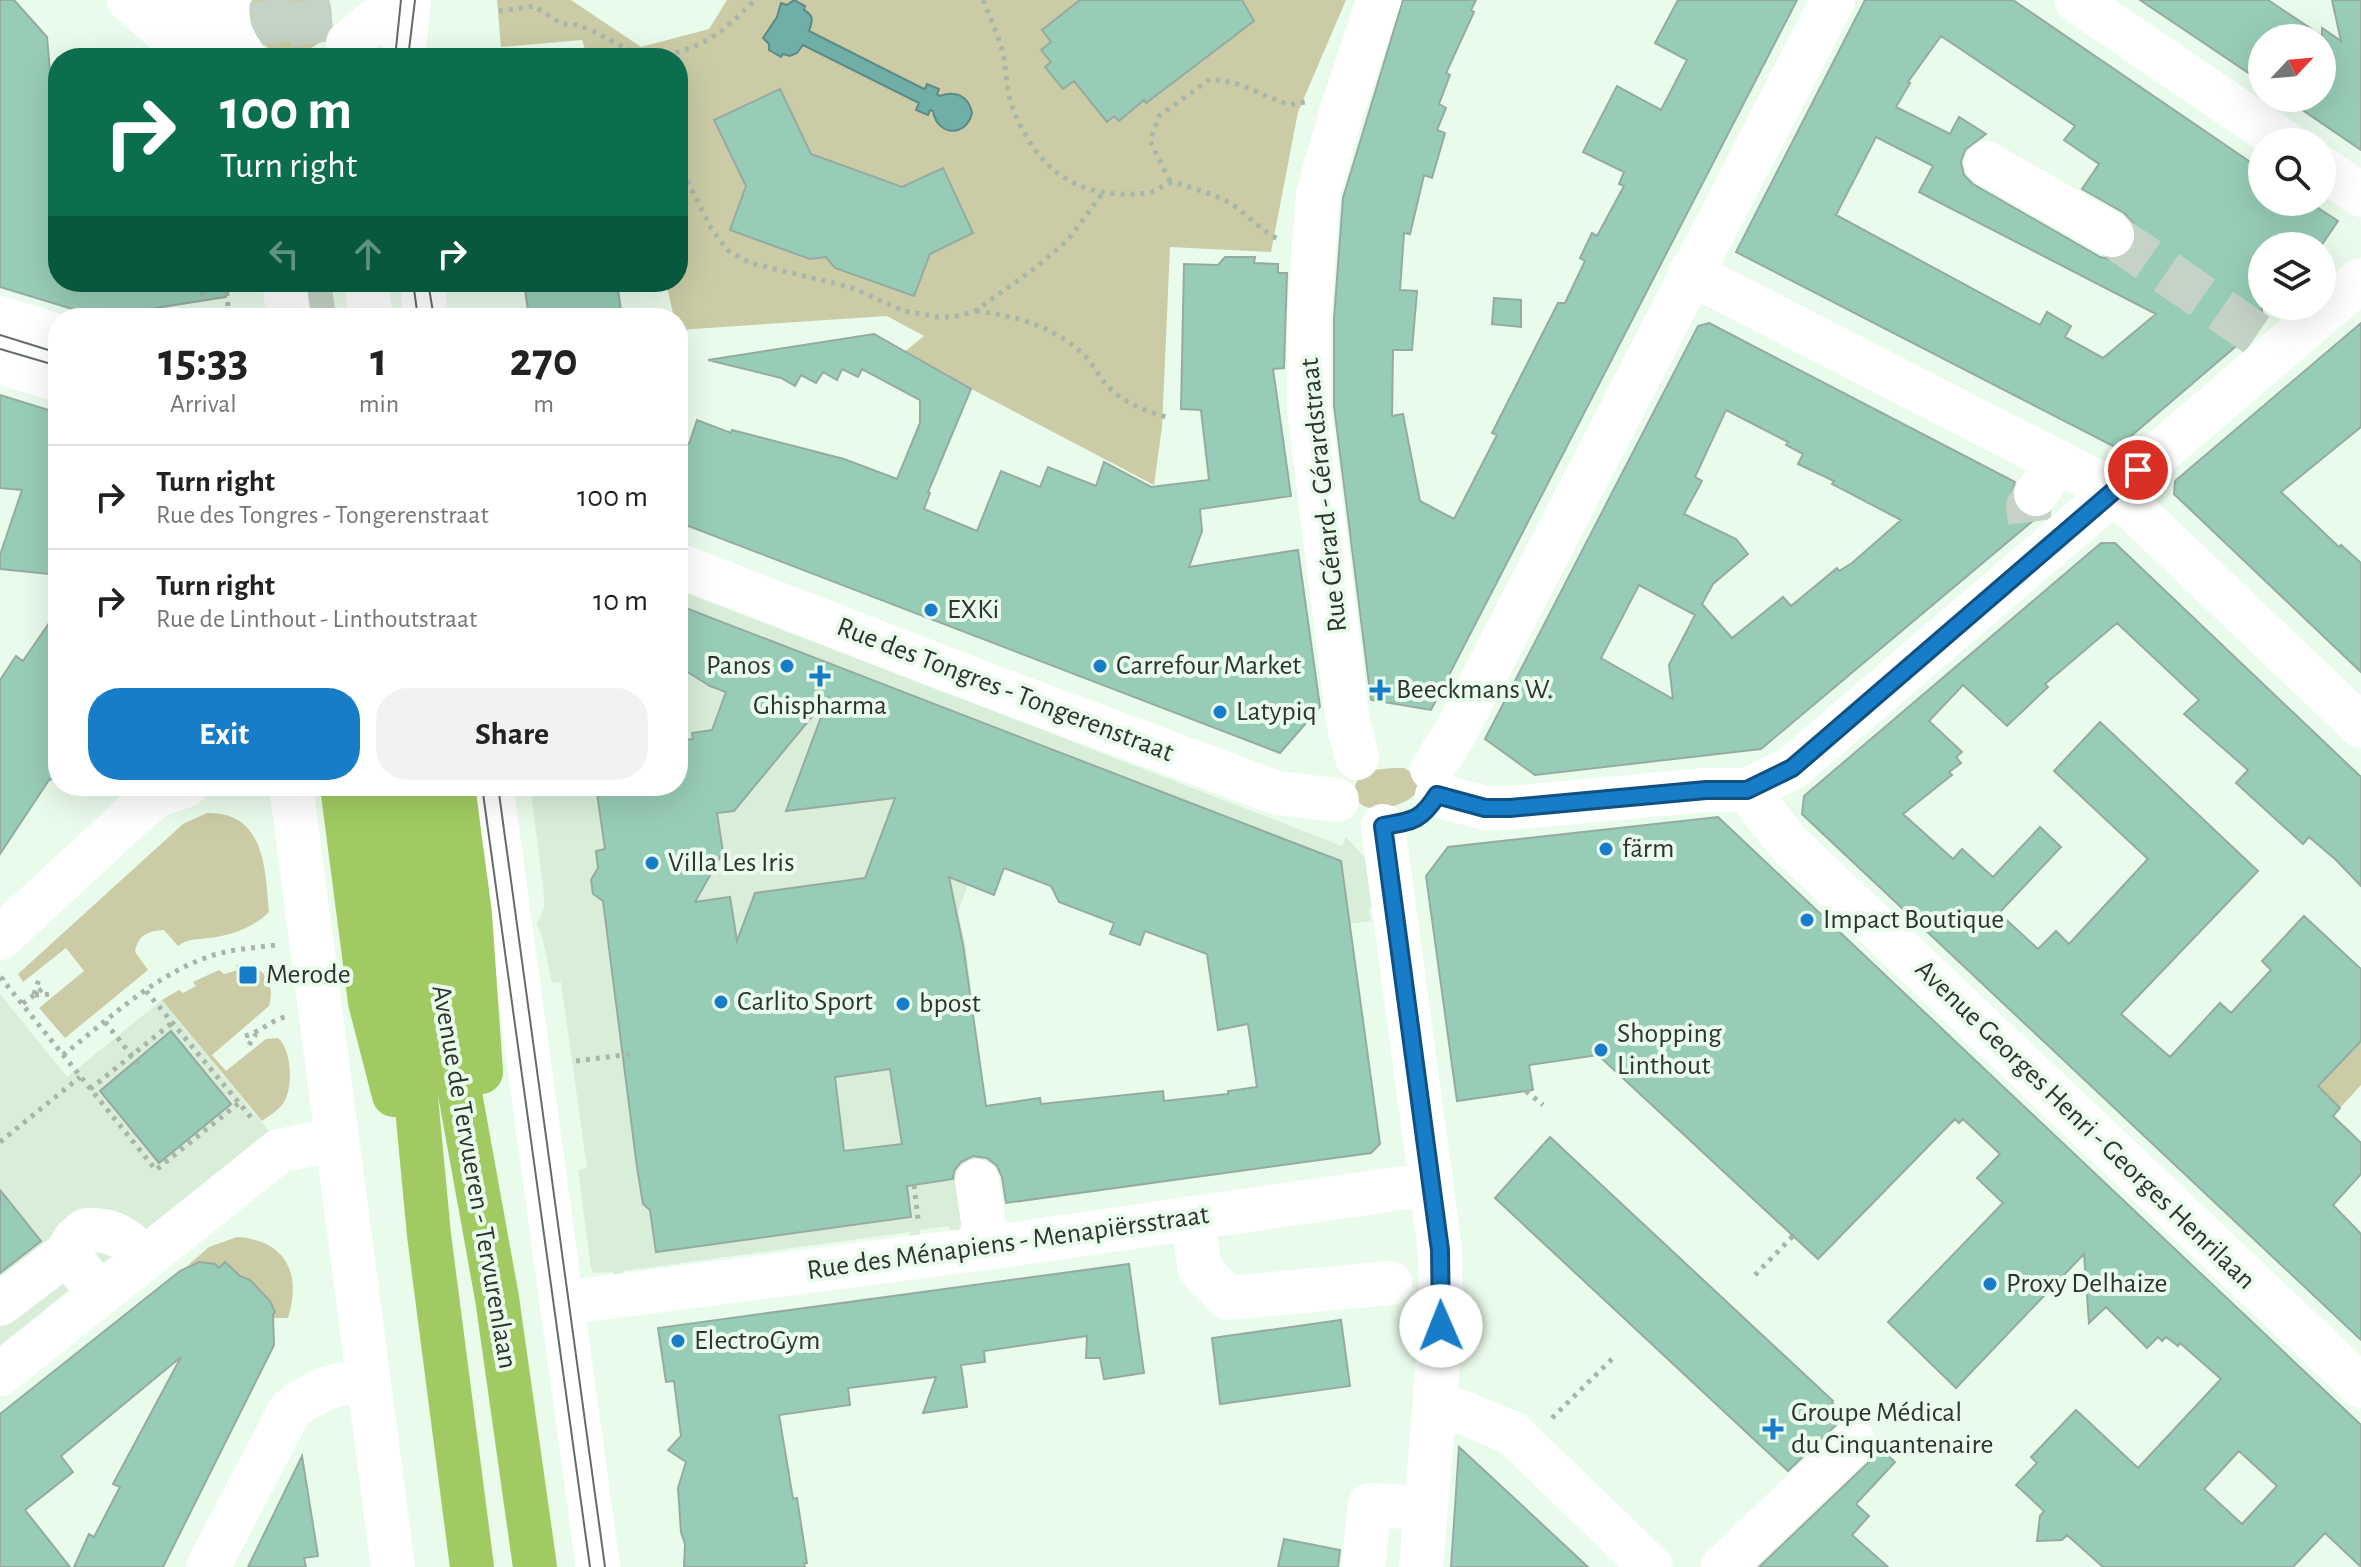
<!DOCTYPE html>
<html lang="en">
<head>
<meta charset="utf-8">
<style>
  :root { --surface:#fff; --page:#f2f2f2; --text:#222; --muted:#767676; --line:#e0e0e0; --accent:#187dc8 }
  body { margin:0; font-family:"Alegreya Sans",sans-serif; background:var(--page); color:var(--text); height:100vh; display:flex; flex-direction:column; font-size:30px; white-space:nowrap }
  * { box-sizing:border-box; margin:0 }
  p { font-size:26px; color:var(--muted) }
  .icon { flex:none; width:44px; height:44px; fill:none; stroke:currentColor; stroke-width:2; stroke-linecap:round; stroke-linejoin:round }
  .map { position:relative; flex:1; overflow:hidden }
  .side { position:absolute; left:48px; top:308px; width:640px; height:488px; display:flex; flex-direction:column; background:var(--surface); border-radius:32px; box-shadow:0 8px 32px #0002 }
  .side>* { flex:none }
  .guide { position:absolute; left:48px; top:48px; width:640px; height:244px; border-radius:32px; box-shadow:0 8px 32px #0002; background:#0b6e4f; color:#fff; overflow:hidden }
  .needle { width:52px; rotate:64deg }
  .tools { position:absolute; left:2248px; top:24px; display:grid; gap:16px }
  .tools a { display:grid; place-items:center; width:88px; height:88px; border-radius:50%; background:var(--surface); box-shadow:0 8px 32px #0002; font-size:40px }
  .pin { position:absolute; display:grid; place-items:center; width:68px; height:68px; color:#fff; margin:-34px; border:4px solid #fff; border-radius:50%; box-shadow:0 2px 8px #0007 }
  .me { position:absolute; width:88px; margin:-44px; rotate:359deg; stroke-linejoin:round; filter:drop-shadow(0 0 6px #0008) }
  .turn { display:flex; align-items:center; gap:28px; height:168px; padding:0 40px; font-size:36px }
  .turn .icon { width:104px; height:104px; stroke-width:2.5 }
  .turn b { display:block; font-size:56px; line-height:68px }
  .lanes { display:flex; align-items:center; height:76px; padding:0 40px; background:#0003; justify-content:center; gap:40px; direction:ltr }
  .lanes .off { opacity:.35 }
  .eta { display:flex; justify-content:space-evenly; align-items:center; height:136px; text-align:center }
  .eta b { font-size:48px; font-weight:600; line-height:56px }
  .button { display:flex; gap:16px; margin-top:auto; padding:16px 40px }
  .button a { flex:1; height:92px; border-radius:32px; background:var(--accent); color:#fff; font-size:32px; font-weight:600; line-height:92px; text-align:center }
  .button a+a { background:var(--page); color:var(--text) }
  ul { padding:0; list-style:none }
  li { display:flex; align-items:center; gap:24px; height:104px; padding:0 40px; border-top:2px solid var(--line) }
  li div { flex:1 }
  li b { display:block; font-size:30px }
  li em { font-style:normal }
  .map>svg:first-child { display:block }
  .built { fill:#d8eed9 }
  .green { fill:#cbcba6 }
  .water { fill:#70aea8; stroke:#5c8a84; stroke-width:2 }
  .building { fill:#97cdb7; stroke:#95aba2; stroke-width:2; fill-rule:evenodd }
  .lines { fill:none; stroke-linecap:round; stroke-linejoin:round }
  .minor-tunnel { stroke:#c4d3c5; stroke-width:44; stroke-dasharray:44 22; stroke-linecap:butt }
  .highway-tunnel { stroke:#c4d3c5; stroke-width:44; stroke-dasharray:44 22; stroke-linecap:butt }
  .path { stroke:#a8b6a9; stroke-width:5; stroke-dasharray:4 6; stroke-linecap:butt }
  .minor { stroke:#fff; stroke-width:44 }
  .highway { stroke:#a1cb62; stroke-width:44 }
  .tram { stroke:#636d64; stroke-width:2 }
  .route-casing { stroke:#105182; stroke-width:20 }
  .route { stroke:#187dc8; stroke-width:14 }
  .poi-dot { fill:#187dc8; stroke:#e9fbea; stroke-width:3 }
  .labels { text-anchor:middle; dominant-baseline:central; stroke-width:8; stroke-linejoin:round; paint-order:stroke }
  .street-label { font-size:28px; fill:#2e352f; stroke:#e9fbea }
  .poi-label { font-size:28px; fill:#2e352f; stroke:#e9fbea; text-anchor:start }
</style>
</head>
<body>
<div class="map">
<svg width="2361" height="1567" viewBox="0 0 2361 1567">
  <rect width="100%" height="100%" fill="#e9fbea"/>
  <!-- built -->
  <path class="built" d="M678 590 951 695 955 686 1014 719 1342 846 1346 837 1366 859 1377 906 1369 908 1371 921 1278 935 993 812 958 912 966 947 998 1220 959 1225 960 1234 951 1235 949 1226 920 1230V1240H911L910 1232 623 1271 624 1280 615 1281 613 1272 594 1273 591 1268 578 1170 587 1168 561 982 552 983 542 936 537 924 544 908V894L530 786H678Z
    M0 994 67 1077 162 1000 271 1134 0 1351Z"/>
  <!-- green -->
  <path class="green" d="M252 0H329C351 64 236 77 252 0Z
    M497 0H571L641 47 709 29 727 0H1346L1298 112 1271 252 1170 247 1162 427 1154 485 903 353 924 336 887 316 678 330V318H674L666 282H678V58H588L582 40 501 47Z
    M1404 768C1442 790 1397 811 1371 808 1350 805 1349 781 1367 773 1377 768 1392 768 1404 768Z
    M207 813C265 812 265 868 269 912 254 927 231 936 209 938 197 940 188 938 178 946L164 930C148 931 138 935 135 952L148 970 65 1038 39 1008 84 971 66 948 23 982 18 974 183 824Z
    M244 964C267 969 275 984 269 1006L212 1055 226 1071 266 1039 278 1038C292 1049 294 1090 282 1105 277 1111 269 1116 262 1121L162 1000 179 990 183 993 196 986 193 982 219 970 224 974 238 970 236 965Z
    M2361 1041V1085L2340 1108 2318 1086Z
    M237 1237C286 1240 302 1274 288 1318H273C273 1293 243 1279 225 1263L218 1267 212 1263 209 1265 199 1262 187 1266 209 1247Z"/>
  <!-- water -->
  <path class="water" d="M794 0 805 6 804 10C815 16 812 22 809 31L922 88 925 89 927 84 939 89 937 94 940 96C955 90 969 96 972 113 966 138 937 136 933 111L930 110 928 115 916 110 919 103 803 45 797 53 790 56 783 54 781 57 769 50V44L763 38 777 17 781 3 787 5Z"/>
  <!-- building -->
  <path class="building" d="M0 0H14L47 37 51 83 58 96V282H224L226 297 137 311 130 318H102L0 287Z
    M1080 0H1242L1254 21 1146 103 1144 100 1119 121 1114 116 1107 122 1074 81 1063 89 1045 67 1051 62 1041 50 1051 42 1042 30Z
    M1403 0H1476L1471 10 1474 12 1446 73 1450 75 1439 104 1446 108 1437 130 1445 133 1432 178 1424 175 1410 234 1404 233 1400 290 1417 291 1412 350H1393L1392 416 1403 414 1420 501 1454 519 1497 435 1492 433 1558 303H1565L1585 261 1580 258 1592 233 1597 236 1624 186 1619 184 1624 172 1583 152 1617 86 1661 110 1687 60 1655 43 1678 0H1797L1431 710 1371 700 1334 406V319L1343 198Z
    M1865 0H2013L2262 170V202H2309L2338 221 2321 246H2262V324L2117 448 1736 252ZM1941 36 2075 126 2064 140 2099 164 2082 189 2124 213 2134 223 2137 236 2133 248 2125 256 2113 260 2100 257 1973 184 1964 175 1961 162 1965 150 1986 134 1959 117 1950 134 1896 107 1910 83 1908 82ZM1876 137 1933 166 1919 192 2156 314 2103 358 2065 337 2071 326 2047 312 2040 325 1836 215Z
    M2140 0H2268L2322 36V28L2341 41 2332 0H2361V150L2285 98H2322V38H2262V82Z
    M780 89 811 154 902 187 943 168 973 233 930 254 914 296 835 268 826 257 810 259 730 230 746 186 714 120Z
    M1225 257H1255L1254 263 1278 264V273H1287L1284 368 1273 369 1291 496 1200 509 1202 531 1189 567 1298 550 1320 707 1280 753 678 522V440L689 444 697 420 731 433 732 430 844 459 897 479 920 423V400L862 369 858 377 842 369 837 380 823 372 816 383 801 375 795 386 781 378 708 360 874 334 971 389 928 492 930 493 924 509 977 531 1001 471 1040 487 1048 467 1096 486 1104 462 1151 487 1209 480 1201 410 1181 409 1184 264 1218 265Z
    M524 282H617L622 318H529Z
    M1494 298 1521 300V327L1492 324Z
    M1709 323 2015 482 2011 492 2014 505 2022 515 2035 519 1761 749 1535 775 1485 739 1698 326ZM1726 410 1788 442 1786 445 1803 454 1798 464 1834 481 1832 484 1901 520 1852 563 1839 571 1837 568 1791 606 1783 597 1732 638 1702 604 1713 584 1748 554 1736 539 1684 514 1702 481 1695 477ZM1639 585 1695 615 1669 665 1673 699 1601 658Z
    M2361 323V427L2281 492 2339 547 2341 545 2361 563V672L2174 494 2175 481Z
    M0 395 58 413V575L0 569V555L22 490 0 488Z
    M2101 543H2115L2361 777V886L2336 860 2309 837 2303 844 2236 783 2248 770 2184 714 2199 700 2117 623 2045 684 2048 687 2007 726 1963 685 1929 721 1962 752 1956 757 1961 763 1949 772 1952 775 1903 814 1953 859 1962 849 1993 877 2040 827 2061 847 1999 913 2038 949 2056 931 2069 944 2148 859 2054 771 2100 722 2258 871 2121 1014 2170 1057 2220 1003 2231 1013 2271 970 2262 961 2304 916 2361 969V1041L2318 1086 2340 1108 2333 1116 2361 1143V1174L2333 1205 2361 1234V1340L1802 814 1804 796Z
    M678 605 1341 861 1380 1144 1371 1153 1006 1203 1002 1177 997 1166 987 1158 973 1156 961 1162 954 1171 953 1179 907 1186 911 1217 656 1252 650 1210 643 1204 637 1167 603 901 593 894 591 880 598 868 596 851 605 849 596 786H678V741L693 739 692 733 712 730 726 692 710 686 678 666ZM829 696 786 811 895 798 865 878 755 893 737 941 730 897 695 902 723 852 717 813 734 811ZM1004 868 1051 886 1059 902 1114 923 1110 934 1140 945 1145 931 1207 954 1218 1030 1248 1024 1257 1087 1228 1091V1094L1164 1101 1163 1091 1041 1104 1040 1098 986 1106 963 945 949 877 994 895ZM890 1069 902 1144 844 1151 835 1077Z
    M58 610V777L49 780 0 854V680L16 656 23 661Z
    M1718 817 2361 1425V1567L2325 1533 2293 1567H2103L2067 1535 2062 1540 2037 1541 2040 1516 2044 1511 2016 1485 2037 1463 2031 1457 2076 1410 2138 1468 2221 1379 2180 1343 2178 1346 2166 1337 2162 1341 2158 1337 2147 1348 2106 1307 2089 1323 2084 1254 1956 1388 1888 1322 2003 1203 1977 1178 2000 1154 1963 1119 1959 1123 1955 1119 1818 1259 1598 1055 1529 1065 1533 1090 1457 1101 1426 876 1448 847ZM2239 1451 2277 1486 2242 1524 2204 1489Z
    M171 1031 231 1104 159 1163 100 1091Z
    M1550 1137 1833 1401 1832 1403 1848 1418 1837 1424 1788 1471 1495 1198Z
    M0 1190 41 1241 0 1273Z
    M199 1262 215 1264 219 1268 225 1262 240 1276 250 1280 270 1301 275 1312 273 1314 274 1345 163 1567H74L89 1534 94 1537 120 1487 113 1484 181 1357 61 1456 73 1472 25 1510 70 1567H0V1414L180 1271Z
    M1129 1264 1144 1373 1104 1379 1100 1358H1086L1087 1336 984 1351 985 1362 961 1365 967 1407 923 1413 936 1377 848 1388 850 1405 779 1415 793 1499 797 1498 807 1563H804L805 1567H684L685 1544 681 1532 678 1488 686 1462 668 1450 681 1436 674 1381 666 1382 658 1328Z
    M1341 1320 1350 1386 1220 1404 1212 1338Z
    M1878 1446 1895 1462 1856 1504 1869 1516 1852 1535 1888 1567H1759L1871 1460Z
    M1459 1447 1514 1498 1588 1567H1451Z
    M302 1456 318 1556 304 1558 306 1567H248Z
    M1284 1539 1340 1550 1338 1567H1278Z"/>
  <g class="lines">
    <!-- minor-tunnel -->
    <path class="minor-tunnel" d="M2112 235 2257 335
      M2030 522 2028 506 2036 494"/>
    <!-- highway-tunnel -->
    <path class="highway-tunnel" d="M269 0 278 58
      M307 0 315 58
      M309 282 314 318"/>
    <!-- path -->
    <path class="path" d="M983 0C989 15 996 30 1001 46 1007 65 1005 87 1012 106 1036 170 1078 201 1147 193 1157 192 1164 183 1174 182 1194 189 1216 194 1233 205 1249 216 1261 231 1278 239
      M499 11 534 6 562 24 577 25 591 30 644 58
      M656 58C708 45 717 37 755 0
      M678 163 711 228 727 250 750 263 850 287 904 311 938 317H954L975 311 1034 269 1068 240 1102 194
      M1170 181 1150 141 1159 116 1210 79 1235 83 1289 105 1305 102
      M226 282 229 318
      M197 283 203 295
      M204 294 205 282
      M976 311C1016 316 1053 326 1083 354 1092 362 1097 374 1105 383 1122 403 1146 411 1169 418
      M4 977 2 979 22 1004
      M42 989 22 1004 156 1170 239 1103
      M146 991 254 1121
      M34 994 39 979
      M35 995 52 994
      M105 1022 140 1066
      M245 1036C260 1032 270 1021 285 1017
      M249 1045 256 1034
      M63 1055C108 1020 153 976 208 957 230 949 253 948 276 945
      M576 1061 631 1054
      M90 1089 173 1022
      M1526 1091 1543 1105
      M0 1142 80 1077
      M914 1185 918 1219
      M1755 1275 1793 1236
      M1552 1418 1614 1357"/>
    <!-- minor -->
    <path class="minor" d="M129 0 183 47 243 58
      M172 0 205 8 227 2
      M228 0C225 23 231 39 245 58
      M2076 0 2284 142
      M348 43 400 0
      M403 58 409 0
      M1986 163 2112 235
      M2322 168 2361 195
      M1690 273 2114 491 2361 726
      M284 282 289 318
      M366 282 371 318
      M422 282 426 318
      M0 318 58 336
      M0 362 58 380
      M2036 494 2059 462
      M678 565 990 686 1277 793 1337 800
      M1357 758 1348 721 1309 408V318L1318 194 1342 110 1379 0
      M1432 769 1454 735 1833 0
      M291 786 393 1567
      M491 786 598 1567
      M1747 790 1788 843 2361 1386
      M1437 795 1485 808H1510L1706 790H1747L1792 768 2361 280
      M1383 826 1440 1250 1441 1326 1421 1567
      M0 938 134 814 157 795 185 786
      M977 1181 987 1248
      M1192 1218 1200 1270 1228 1298 1390 1283
      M99 1293 67 1253 75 1239 86 1230C113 1229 126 1237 143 1258
      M586 1300 987 1248 1430 1184
      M0 1304 67 1253
      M0 1374 279 1151 337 1139
      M1435 1406 1464 1413 1512 1433 1651 1567
      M208 1567 290 1410C315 1389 336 1384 368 1380
      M1363 1567 1370 1505 1425 1508
      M1723 1567 1854 1442"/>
    <!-- highway -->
    <path class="highway" d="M342 786 370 1002 394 1095
      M378 786 407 1002 429 1235 472 1567
      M414 786 442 994 497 1298 535 1567
      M453 786 470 914 481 1072"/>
    <!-- tram -->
    <path class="tram" d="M395 58 401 0
      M408 58 415 0
      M413 282 418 318
      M428 282 434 318
      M0 335 58 353
      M0 349 58 366
      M482 786 590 1567
      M498 786 605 1567"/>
  </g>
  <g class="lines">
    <!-- route casing -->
    <g class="route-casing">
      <path id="route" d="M1441 1326 1440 1250 1383 826C1412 821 1421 821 1437 795L1485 808H1510L1706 790H1747L1792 768 2138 470"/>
    </g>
    <!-- route -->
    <use href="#route" class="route"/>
  </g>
  <!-- markers -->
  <g class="poi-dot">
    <circle cx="931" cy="610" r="8"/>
    <circle cx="787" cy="666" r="8"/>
    <circle cx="1100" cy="666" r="8"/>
    <path d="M816 664h8v8h8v8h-8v8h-8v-8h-8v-8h8z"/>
    <path d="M1376 678h8v8h8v8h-8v8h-8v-8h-8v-8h8z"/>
    <circle cx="1220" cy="712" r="8"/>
    <circle cx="1606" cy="849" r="8"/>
    <circle cx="652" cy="863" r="8"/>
    <circle cx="1807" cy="920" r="8"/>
    <rect x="238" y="965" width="20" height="20" rx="4"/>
    <circle cx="721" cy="1002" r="8"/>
    <circle cx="903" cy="1004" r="8"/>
    <circle cx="1601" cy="1050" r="8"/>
    <circle cx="1990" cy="1284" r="8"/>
    <circle cx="678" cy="1341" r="8"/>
    <path d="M1769 1417h8v8h8v8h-8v8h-8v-8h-8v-8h8z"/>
  </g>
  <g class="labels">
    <!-- street labels -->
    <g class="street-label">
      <text transform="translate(1324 495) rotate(-96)">Rue Gérard - Gérardstraat</text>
      <text transform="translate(1005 690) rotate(21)">Rue des Tongres - Tongerenstraat</text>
      <text transform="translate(2085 1125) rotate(44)">Avenue Georges Henri - Georges Henrilaan</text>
      <text transform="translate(474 1177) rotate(80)">Avenue de Tervueren - Tervurenlaan</text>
      <text transform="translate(1008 1243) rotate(-8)">Rue des Ménapiens - Menapiërsstraat</text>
    </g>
    <!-- poi labels -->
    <g class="poi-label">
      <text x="947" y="610">EXKi</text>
      <text x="771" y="666" text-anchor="end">Panos</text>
      <text x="1116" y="666">Carrefour Market</text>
      <text x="1396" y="690">Beeckmans W.</text>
      <text x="820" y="706" text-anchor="middle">Ghispharma</text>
      <text x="1236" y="712">Latypiq</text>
      <text x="1622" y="849">färm</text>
      <text x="668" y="863">Villa Les Iris</text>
      <text x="1823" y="920">Impact Boutique</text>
      <text x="266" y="975">Merode</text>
      <text x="737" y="1002">Carlito Sport</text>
      <text x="919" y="1004">bpost</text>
      <text x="1617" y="1034">Shopping<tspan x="1617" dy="32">Linthout</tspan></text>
      <text x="2006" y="1284">Proxy Delhaize</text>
      <text x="694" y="1341">ElectroGym</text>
      <text x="1791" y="1413">Groupe Médical<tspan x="1791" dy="32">du Cinquantenaire</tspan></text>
    </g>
  </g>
</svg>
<div class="tools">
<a><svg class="needle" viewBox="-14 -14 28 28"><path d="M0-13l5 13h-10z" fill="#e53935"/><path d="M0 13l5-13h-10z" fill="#767676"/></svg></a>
<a><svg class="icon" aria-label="search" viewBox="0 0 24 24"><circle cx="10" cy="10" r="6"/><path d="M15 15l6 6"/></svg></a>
<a><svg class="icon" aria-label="layers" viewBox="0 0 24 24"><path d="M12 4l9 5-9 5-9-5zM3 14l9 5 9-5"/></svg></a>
</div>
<div class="pin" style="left:2138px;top:470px;background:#d93025"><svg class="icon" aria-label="arrive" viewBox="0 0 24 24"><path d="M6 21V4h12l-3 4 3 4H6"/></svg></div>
<svg class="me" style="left:1441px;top:1326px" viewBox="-20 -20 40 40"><circle r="19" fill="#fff"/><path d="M0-13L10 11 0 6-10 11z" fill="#187dc8"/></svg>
<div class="guide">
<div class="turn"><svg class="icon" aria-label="right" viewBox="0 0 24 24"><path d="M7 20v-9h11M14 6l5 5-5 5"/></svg><div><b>100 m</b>Turn right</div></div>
<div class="lanes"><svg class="icon off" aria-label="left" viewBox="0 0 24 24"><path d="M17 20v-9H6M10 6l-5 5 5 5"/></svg><svg class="icon off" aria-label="ahead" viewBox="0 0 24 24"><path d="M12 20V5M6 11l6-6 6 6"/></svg><svg class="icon" aria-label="right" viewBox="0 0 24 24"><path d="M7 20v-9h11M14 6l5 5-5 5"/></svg></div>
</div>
<section class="side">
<div class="eta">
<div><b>15:33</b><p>Arrival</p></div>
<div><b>1</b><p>min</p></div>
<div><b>270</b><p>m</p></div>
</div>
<ul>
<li><svg class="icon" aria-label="right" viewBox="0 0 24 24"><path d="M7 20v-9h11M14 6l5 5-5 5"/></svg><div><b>Turn right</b><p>Rue des Tongres - Tongerenstraat</p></div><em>100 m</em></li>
<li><svg class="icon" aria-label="right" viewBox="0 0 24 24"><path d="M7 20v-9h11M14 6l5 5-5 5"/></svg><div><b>Turn right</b><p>Rue de Linthout - Linthoutstraat</p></div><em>10 m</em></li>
</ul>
<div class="button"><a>Exit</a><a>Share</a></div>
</section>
</div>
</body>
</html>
